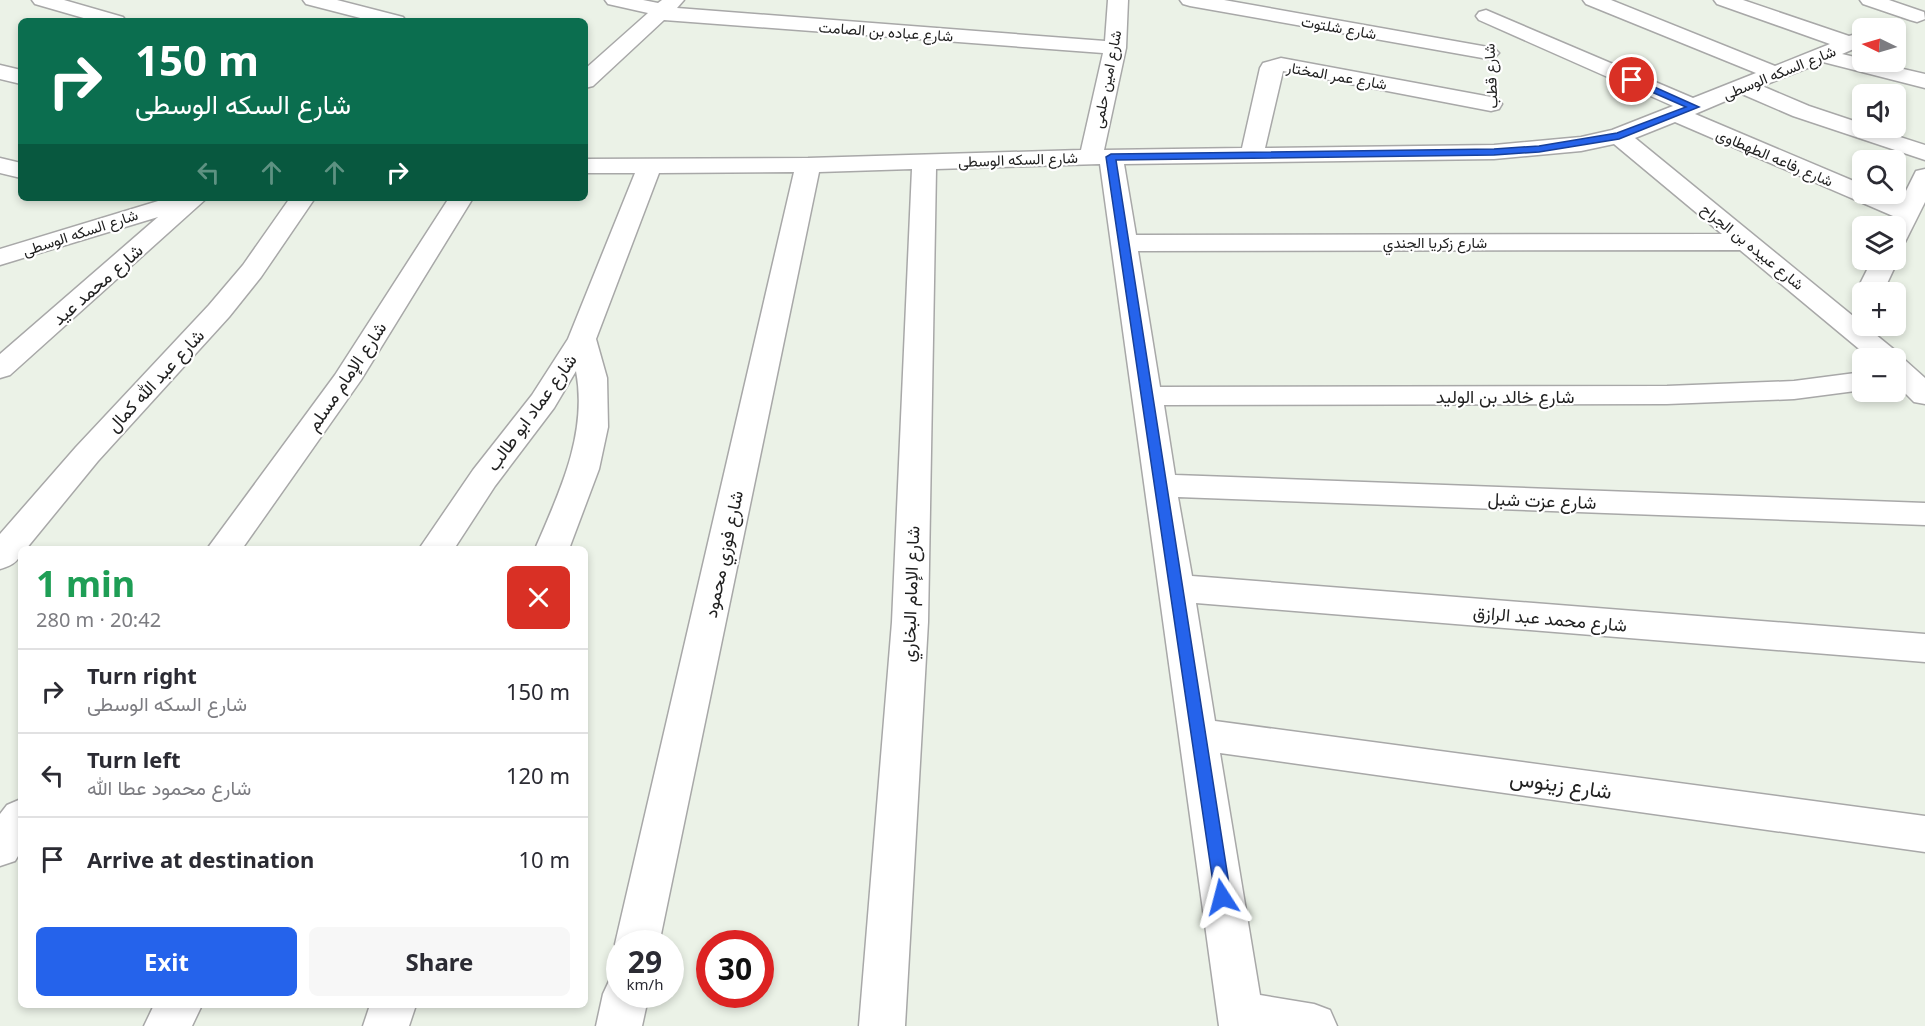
<!DOCTYPE html>
<html lang="en">
<head>
<meta charset="utf-8">
<style>
  :root { --surface:#fff; --page:#f7f7f7; --text:#2b2b33; --muted:#7c7c81; --line:#e1e1e2; --accent:#2563eb }
  body { margin:0; font-family:"Noto Sans",Vazirmatn,sans-serif; background:var(--page); color:var(--text); height:100vh; display:flex; flex-direction:column; font-size:22px; white-space:nowrap }
  * { box-sizing:border-box; margin:0 }
  p { font-size:20px; color:var(--muted) }
  .icon { flex:none; width:33px; height:33px; fill:none; stroke:currentColor; stroke-width:2; stroke-linecap:round; stroke-linejoin:round }
  .map { position:relative; flex:1; overflow:hidden }
  .sheet { position:absolute; left:18px; top:546px; width:570px; height:462px; display:flex; flex-direction:column; background:var(--surface); border-radius:9px; box-shadow:0 3px 9px #0003 }
  .sheet>* { flex:none }
  .top-card { position:absolute; left:18px; top:18px; width:570px; height:183px; border-radius:9px; box-shadow:0 3px 9px #0003; background:#0b6e4f; color:#fff; overflow:hidden }
  .needle { width:39px; rotate:275deg }
  .fabs { position:absolute; left:1852px; top:18px; display:grid; gap:12px }
  .fabs a { display:grid; place-items:center; width:54px; height:54px; border-radius:9px; background:var(--surface); box-shadow:0 3px 9px #0003; font-size:30px }
  .speed { position:absolute; left:606px; top:930px; display:flex; gap:12px; font-size:30px; font-weight:700; text-align:center }
  .speed>* { display:grid; place-content:center; width:78px; height:78px; border-radius:50%; background:var(--surface); box-shadow:0 3px 9px #0003; line-height:1 }
  .speed small { font-size:15px; font-weight:400 }
  .speed .limit { border:9px solid #d22; background:#fff; color:#111 }
  .pin { position:absolute; display:grid; place-items:center; width:51px; height:51px; color:#fff; margin:-26px; border:3px solid #fff; border-radius:50%; box-shadow:0 2px 6px #0007 }
  .me { position:absolute; width:66px; margin:-33px; rotate:351deg; stroke-linejoin:round; filter:drop-shadow(0 0 4px #0008) }
  .turn { display:flex; align-items:center; gap:21px; height:126px; padding:0 18px; font-size:27px }
  .turn .icon { width:78px; height:78px; stroke-width:2.5 }
  .turn b { display:block; font-size:42px; line-height:51px }
  .lanes { display:flex; align-items:center; height:57px; padding:0 18px; background:#0003; justify-content:center; gap:30px; direction:ltr }
  .lanes .off { opacity:.35 }
  .round { display:grid; place-items:center; flex:none; width:63px; height:63px; border-radius:9px; background:var(--page) }
  .overview { display:flex; align-items:center; justify-content:space-between; height:102px; padding:0 18px }
  h1 { font-size:36px; font-weight:700; line-height:45px; color:#1e9e55 }
  .action { display:flex; gap:12px; margin-top:auto; padding:12px 18px }
  .action a { flex:1; height:69px; border-radius:9px; background:var(--accent); color:#fff; font-size:24px; font-weight:700; line-height:69px; text-align:center }
  .action a+a { background:var(--page); color:var(--text) }
  ul { padding:0; list-style:none }
  li { display:flex; align-items:center; gap:18px; height:84px; padding:0 18px; border-top:2px solid var(--line) }
  li div { flex:1 }
  li b { display:block; font-size:22px }
  li em { font-style:normal }
  .map>svg:first-child { display:block }
  .lines { fill:none; stroke-linecap:round; stroke-linejoin:round }
  .minor-casing { stroke:#a8a8a8; stroke-width:3 }
  .minor { fill:#fff; fill-rule:evenodd }
  .route { fill:#2563eb; stroke:#184099; stroke-width:1.5 }
  .labels { text-anchor:middle; dominant-baseline:central; stroke-width:4.5; stroke-linejoin:round; paint-order:stroke }
  .far-street-label { font-size:15px; fill:#212121; stroke:#fff }
  .street-label { font-size:18px; fill:#212121; stroke:#fff }
  .near-street-label { font-size:21px; fill:#212121; stroke:#fff }
</style>
</head>
<body>
<div class="map">
<svg width="1925" height="1026" viewBox="0 0 1925 1026">
  <rect width="100%" height="100%" fill="#ebf2e7"/>
  <g class="lines">
    <!-- minor casing -->
    <g class="minor-casing">
      <path id="minor" d="M32 0H64L123 17 126 21H94L35 4Z
        M303 0H337L403 17 406 21H372L306 4Z
        M605 0H643L658 3 662 0H684L677 8 1105 41 1108 0H1128L1126 48 1104 150 1242 148 1260 68 1263 63 1281 58 1491 97 1499 99 1502 104 1499 109 1491 111 1283 71 1265 148 1494 145 1581 137 1612 130 1673 106 1479 20 1476 16 1479 12 1486 10 1693 98 1756 73 1586 4 1583 0H1611L1775 66 1830 44 1717 4 1714 0H1743L1849 36 1863 32V45L1842 54 1863 59V62H1873L1925 74V88L1823 62 1762 86 1809 106 1863 124V128H1872L1925 145V160L1793 116 1742 94 1695 114 1863 185V194H1883L1901 201 1916 171 1925 169V202L1905 242 1896 245V226H1888L1893 216 1675 122 1635 138 1897 352 1901 359 1906 361 1925 378V404L1914 402 1896 384V358H1870L1740 250 1138 251 1160 387 1667 386 1794 381 1863 372V390L1794 399 1667 404 1164 405 1175 475 1925 503V525L1178 497 1192 576 1925 634V662L1196 603 1215 721 1925 816V852L1220 753 1260 995 1314 1004 1330 1010 1337 1026H1219L1100 164 936 169 928 622 905 1026H859L892 622 912 169 819 172 659 944H620V954L615 944 794 172 659 173 596 339 607 378 608 427 599 469 569 549H535C559 493 588 434 576 371L554 408 495 486 454 549H419L473 470 532 395 568 339 635 173H585V159L808 158 1081 150 1103 53 664 20 593 86 585 88V69L648 13 608 4ZM1614 144 1722 234 1136 235 1124 164 1494 159 1581 151Z
        M1180 0H1224L1488 47 1495 49 1499 53 1495 57 1488 59 1190 6 1183 4Z
        M1860 0H1889L1924 12 1925 19 1917 22 1910 20 1863 4Z
        M0 65 21 70V84L0 79Z
        M0 158 21 163V178L0 173Z
        M168 198H207L10 375 0 378V354L158 217 0 265V249Z
        M290 198H315L261 277 229 317 98 461 26 549H21C21 561 11 566 0 569V534L76 447 209 305 243 265Z
        M449 198H473L361 380 242 549H207L335 375Z
        M1896 257 1898 260 1883 292H1863V298H1860L1856 292 1872 260H1896Z
        M21 799V851L15 861 0 866V814L7 805Z
        M620 975V994H649L642 1026H596L603 994 610 979Z
        M154 1005H202L192 1026H144Z
        M370 1005H416L409 1026H363Z"/>
    </g>
    <!-- minor -->
    <use href="#minor" class="minor"/>
  </g>
  <!-- route -->
  <path class="route" d="M1632 77 1699 107 1619 139 1539 152 1494 155 1116 160 1231 897 1228 903 1222 905 1216 903 1106 157 1111 154 1494 149 1539 146 1617 133 1686 107 1629 82 1627 80Z"/>
  <g class="labels">
    <!-- far-street labels -->
    <g class="far-street-label">
      <text transform="translate(1339 27) rotate(10)">شارع شلتوت</text>
      <text transform="translate(886 31) rotate(4)">شارع عباده بن الصامت</text>
      <text transform="translate(1779 72) rotate(-22)">شارع السكه الوسطى</text>
      <text transform="translate(1337 75) rotate(10)">شارع عمر المختار</text>
      <text transform="translate(1490 76) rotate(-93)">شارع قطب</text>
      <text transform="translate(1106 79) rotate(-79)">شارع امين حلمى</text>
      <text transform="translate(1775 157) rotate(23)">شارع رفاعه الطهطاوى</text>
      <text transform="translate(1018 159) rotate(-2)">شارع السكه الوسطى</text>
      <text transform="translate(80 232) rotate(-18)">شارع السكه الوسطى</text>
      <text x="1435" y="242">شارع زكريا الجندي</text>
      <text transform="translate(1753 246) rotate(39)">شارع عبيده بن الجراح</text>
    </g>
    <!-- street labels -->
    <g class="street-label">
      <text transform="translate(97 284) rotate(-41)">شارع محمد عيد</text>
      <text transform="translate(346 376) rotate(-56)">شارع الإمام مسلم</text>
      <text transform="translate(155 380) rotate(-47)">شارع عبد الله كمال</text>
      <text x="1505" y="396">شارع خالد بن الوليد</text>
      <text transform="translate(531 412) rotate(-54)">شارع عماد ابو طالب</text>
      <text transform="translate(1542 500) rotate(2)">شارع عزت شبل</text>
      <text transform="translate(723 554) rotate(-78)">شارع فوزي محمود</text>
      <text transform="translate(910 594) rotate(-88)">شارع الإمام البخاري</text>
      <text transform="translate(1550 618) rotate(5)">شارع محمد عبد الرازق</text>
    </g>
    <!-- near-street labels -->
    <g class="near-street-label">
      <text transform="translate(1561 784) rotate(8)">شارع زينوس</text>
    </g>
  </g>
</svg>
<div class="fabs">
<a><svg class="needle" viewBox="-14 -14 28 28"><path d="M0-13l5 13h-10z" fill="#e53935"/><path d="M0 13l5-13h-10z" fill="#7c7c81"/></svg></a>
<a><svg class="icon" aria-label="sound" viewBox="0 0 24 24"><path d="M4 9h4l5-4v14l-5-4H4zM17 9q2 3 0 6"/></svg></a>
<a><svg class="icon" aria-label="search" viewBox="0 0 24 24"><circle cx="10" cy="10" r="6"/><path d="M15 15l6 6"/></svg></a>
<a><svg class="icon" aria-label="layers" viewBox="0 0 24 24"><path d="M12 4l9 5-9 5-9-5zM3 14l9 5 9-5"/></svg></a>
<a>+</a>
<a>−</a>
</div>
<div class="speed"><div>29<small>km/h</small></div><div class="limit">30</div></div>
<div class="pin" style="left:1632px;top:80px;background:#d93025"><svg class="icon" aria-label="arrive" viewBox="0 0 24 24"><path d="M6 21V4h12l-3 4 3 4H6"/></svg></div>
<svg class="me" style="left:1222px;top:897px" viewBox="-20 -20 40 40"><path d="M0-17L14 15 0 8-14 15z" fill="#2563eb" stroke="#fff" stroke-width="4"/></svg>
<div class="top-card">
<div class="turn"><svg class="icon" aria-label="right" viewBox="0 0 24 24"><path d="M7 20v-9h11M14 6l5 5-5 5"/></svg><div><b>150 m</b>شارع السكه الوسطى</div></div>
<div class="lanes"><svg class="icon off" aria-label="left" viewBox="0 0 24 24"><path d="M17 20v-9H6M10 6l-5 5 5 5"/></svg><svg class="icon off" aria-label="ahead" viewBox="0 0 24 24"><path d="M12 20V5M6 11l6-6 6 6"/></svg><svg class="icon off" aria-label="ahead" viewBox="0 0 24 24"><path d="M12 20V5M6 11l6-6 6 6"/></svg><svg class="icon" aria-label="right" viewBox="0 0 24 24"><path d="M7 20v-9h11M14 6l5 5-5 5"/></svg></div>
</div>
<section class="sheet">
<div class="overview"><div><h1>1 min</h1><p>280 m · 20:42</p></div><a class="round" style="background:#d93025;color:#fff"><svg class="icon" aria-label="close" viewBox="0 0 24 24"><path d="M6 6l12 12M18 6L6 18"/></svg></a></div>
<ul>
<li><svg class="icon" aria-label="right" viewBox="0 0 24 24"><path d="M7 20v-9h11M14 6l5 5-5 5"/></svg><div><b>Turn right</b><p>شارع السكه الوسطى</p></div><em>150 m</em></li>
<li><svg class="icon" aria-label="left" viewBox="0 0 24 24"><path d="M17 20v-9H6M10 6l-5 5 5 5"/></svg><div><b>Turn left</b><p>شارع محمود عطا الله</p></div><em>120 m</em></li>
<li><svg class="icon" aria-label="arrive" viewBox="0 0 24 24"><path d="M6 21V4h12l-3 4 3 4H6"/></svg><div><b>Arrive at destination</b></div><em>10 m</em></li>
</ul>
<div class="action"><a>Exit</a><a>Share</a></div>
</section>
</div>
</body>
</html>
